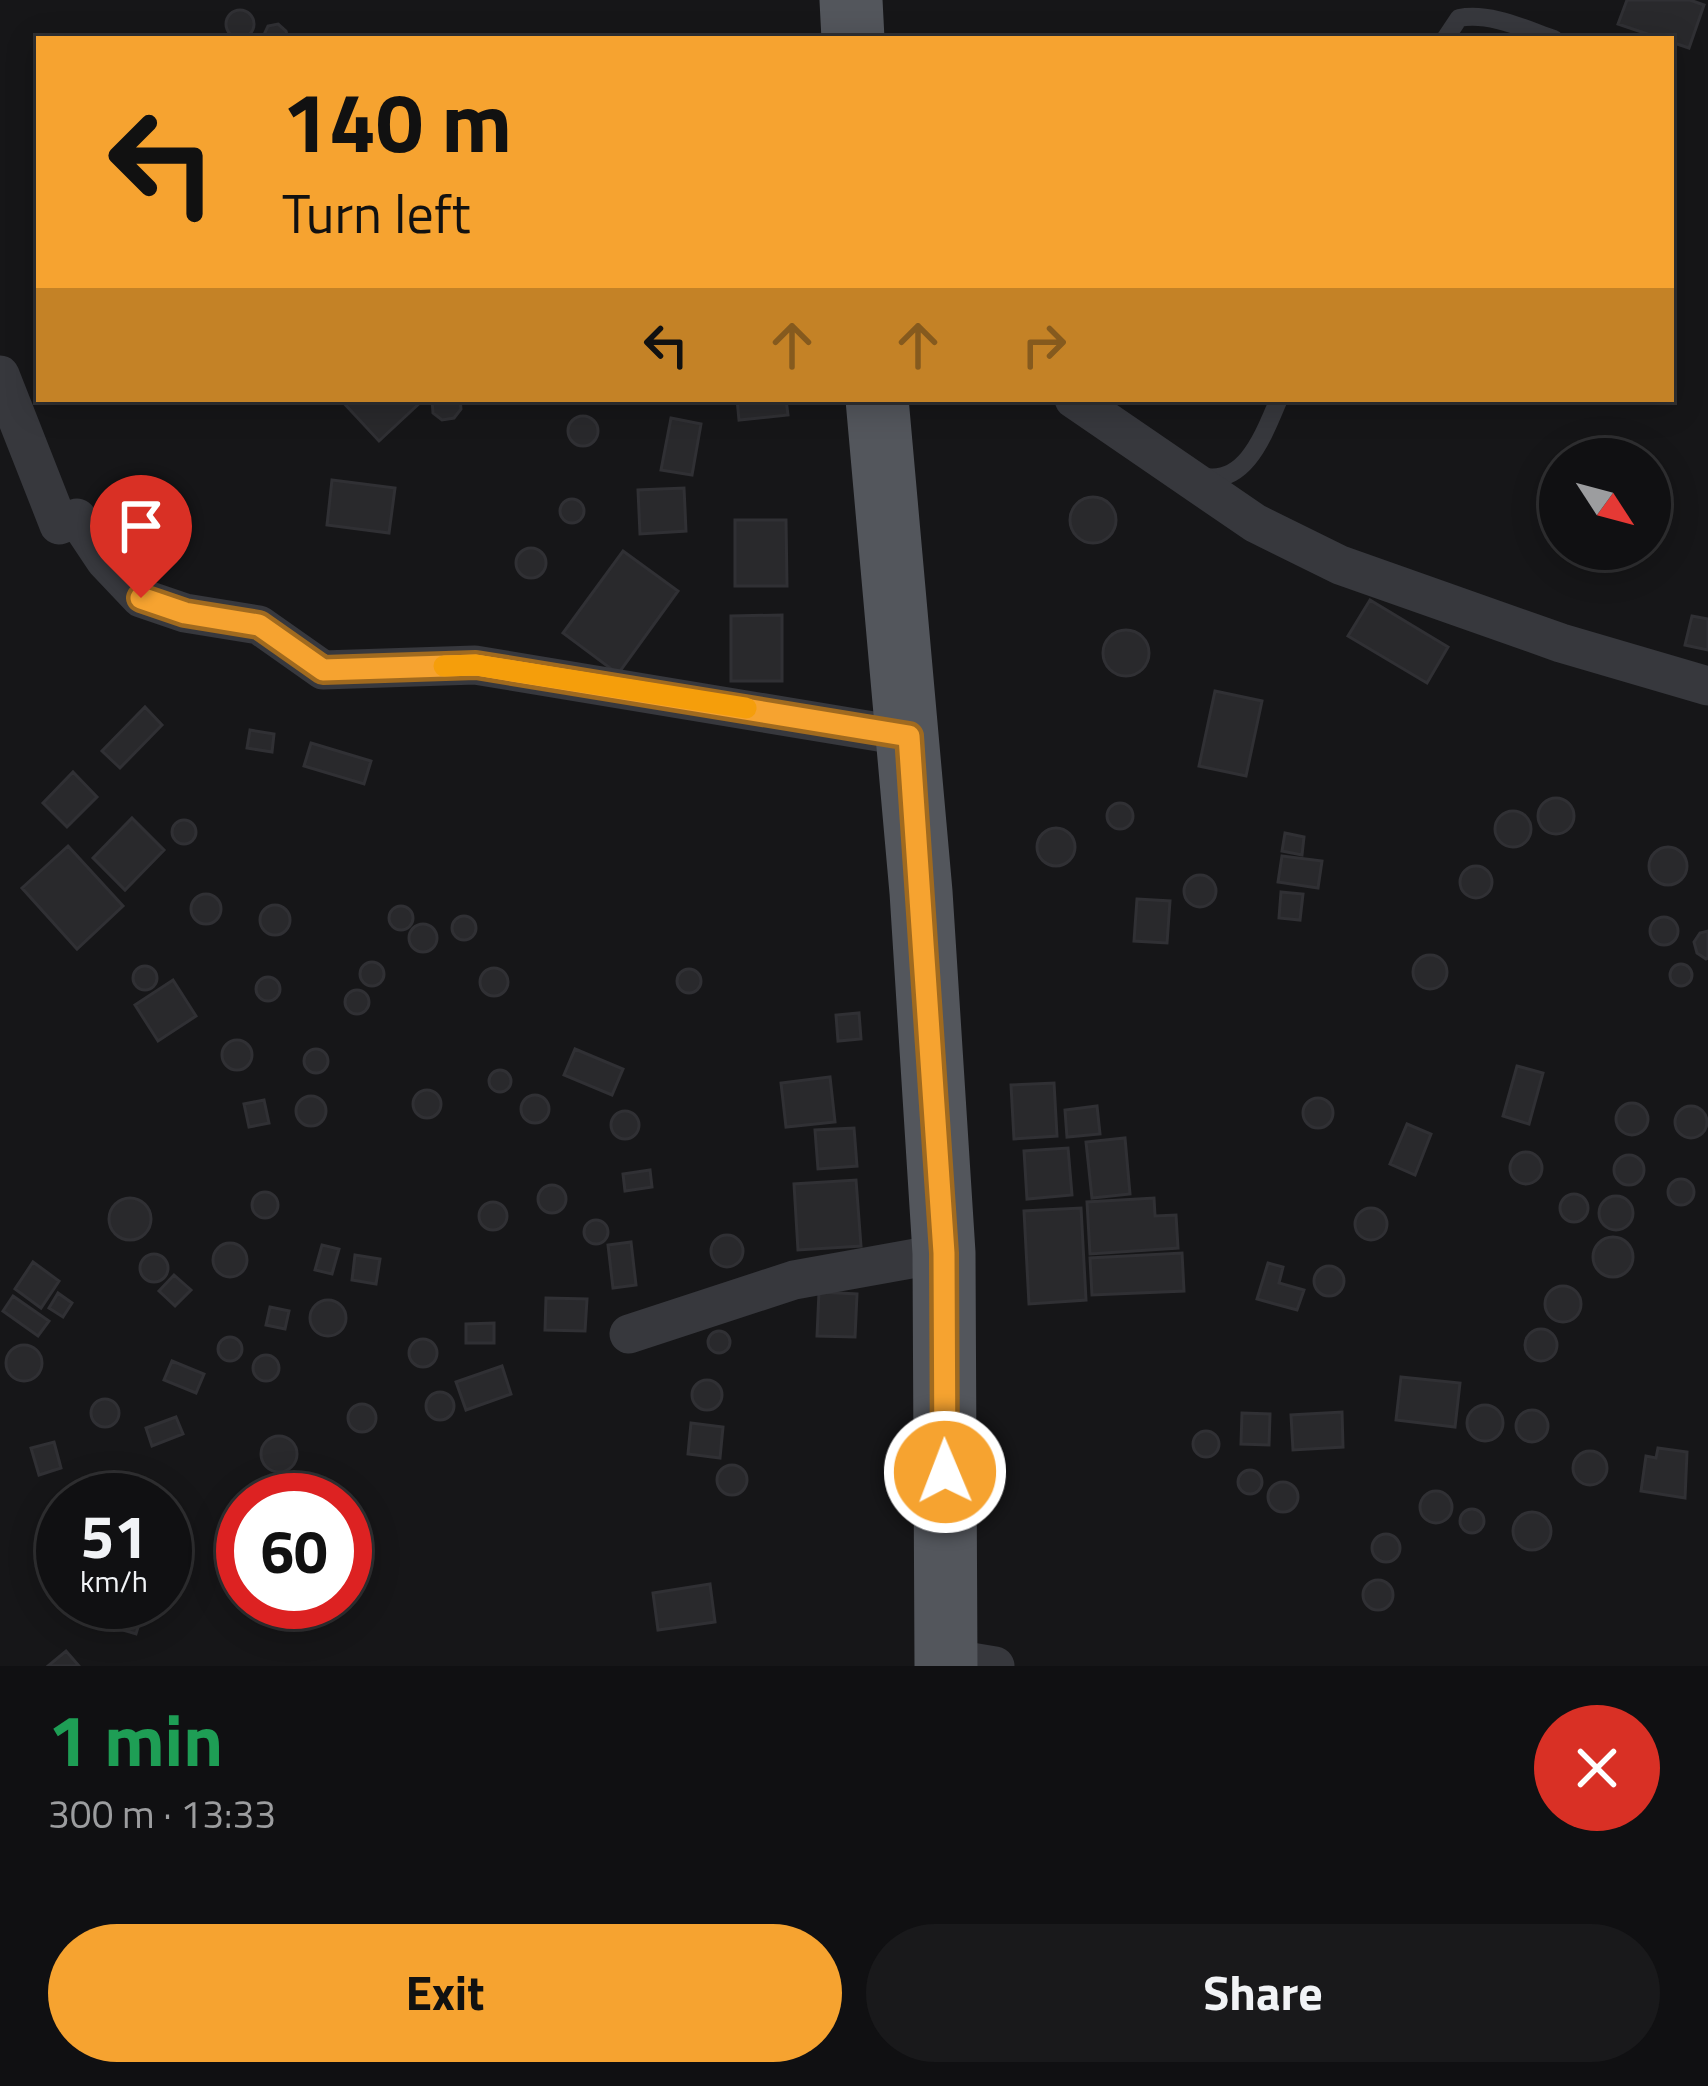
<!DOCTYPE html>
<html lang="en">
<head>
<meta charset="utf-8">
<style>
  :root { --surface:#101012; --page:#19191b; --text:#f1f3f6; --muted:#9c9d9f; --line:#303032; --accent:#f6a330 }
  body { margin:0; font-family:"Titillium Web",sans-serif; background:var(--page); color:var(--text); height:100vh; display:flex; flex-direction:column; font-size:45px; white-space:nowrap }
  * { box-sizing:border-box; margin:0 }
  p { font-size:39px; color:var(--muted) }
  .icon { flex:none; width:66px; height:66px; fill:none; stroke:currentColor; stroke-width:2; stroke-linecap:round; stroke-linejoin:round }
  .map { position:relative; height:1666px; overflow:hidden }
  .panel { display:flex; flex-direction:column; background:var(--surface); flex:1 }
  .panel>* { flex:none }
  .hud { position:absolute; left:36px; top:36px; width:1638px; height:366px; border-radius:0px; box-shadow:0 6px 30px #0003,0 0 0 3px var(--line); background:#f6a330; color:#111; overflow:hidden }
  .needle { width:78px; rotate:126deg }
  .tools { position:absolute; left:1539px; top:438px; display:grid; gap:24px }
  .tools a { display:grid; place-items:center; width:132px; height:132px; border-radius:50%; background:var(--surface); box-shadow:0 6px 30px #0003,0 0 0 3px var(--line); font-size:60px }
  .speed { position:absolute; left:36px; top:1473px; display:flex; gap:24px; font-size:60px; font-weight:700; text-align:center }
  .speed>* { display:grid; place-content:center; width:156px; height:156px; border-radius:50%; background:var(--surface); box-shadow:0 6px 30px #0003,0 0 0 3px var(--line); line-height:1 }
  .speed small { font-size:30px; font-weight:400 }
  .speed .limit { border:18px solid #d22; background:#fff; color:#111 }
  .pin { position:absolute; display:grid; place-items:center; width:102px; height:102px; color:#fff; margin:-123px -51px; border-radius:50% 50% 50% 0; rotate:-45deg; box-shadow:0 0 12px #0007 }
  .pin .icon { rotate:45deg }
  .me { position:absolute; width:132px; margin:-66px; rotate:359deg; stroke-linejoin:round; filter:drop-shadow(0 0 9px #0008) }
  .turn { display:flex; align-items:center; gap:42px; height:252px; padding:0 48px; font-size:54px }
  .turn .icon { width:156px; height:156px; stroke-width:2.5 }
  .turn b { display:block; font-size:84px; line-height:102px }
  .lanes { display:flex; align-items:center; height:114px; padding:0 48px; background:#0003; justify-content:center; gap:60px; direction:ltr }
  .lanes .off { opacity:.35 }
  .round { display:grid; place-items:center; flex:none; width:126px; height:126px; border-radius:63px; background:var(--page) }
  .overview { display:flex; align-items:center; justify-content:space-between; height:204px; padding:0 48px }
  h1 { font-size:72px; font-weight:700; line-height:90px; color:#1e9e55 }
  .cta { display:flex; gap:24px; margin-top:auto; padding:24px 48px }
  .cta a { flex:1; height:138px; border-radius:72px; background:var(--accent); color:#111; font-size:48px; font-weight:700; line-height:138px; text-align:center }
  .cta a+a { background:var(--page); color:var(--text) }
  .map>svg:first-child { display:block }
  .building { fill:#29292c; stroke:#303034; stroke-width:3 }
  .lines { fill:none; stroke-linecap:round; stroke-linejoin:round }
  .service { stroke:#37383d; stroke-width:18 }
  .minor { stroke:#37383d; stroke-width:39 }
  .primary { stroke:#53565c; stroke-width:63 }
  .route-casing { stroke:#a06a1f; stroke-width:30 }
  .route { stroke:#f6a330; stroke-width:21 }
  .slow { stroke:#f59e0b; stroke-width:21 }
</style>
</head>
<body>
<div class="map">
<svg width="1708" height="1666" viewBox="0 0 1708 1666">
  <rect width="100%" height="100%" fill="#161618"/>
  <!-- building -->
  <path class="building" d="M1627 0H1690L1704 5 1689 48 1618 24Z
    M226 24a14 14 0 1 1 28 0a14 14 0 1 1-28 0Z
    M278 24 286 31 288 39H262L268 26Z
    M340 399H424L379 441Z
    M432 399H460L461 409 454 418 442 420 433 413Z
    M737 399H786L788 415 739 420Z
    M568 431a15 15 0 1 1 30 0a15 15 0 1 1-30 0Z
    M671 418 701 424 692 475 661 470Z
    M332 480 395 488 389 533 327 525Z
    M684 488 686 531 640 534 638 490Z
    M1070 520a23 23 0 1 1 46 0a23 23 0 1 1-46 0Z
    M560 511a12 12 0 1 1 24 0a12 12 0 1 1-24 0Z
    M735 520H786L787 586H735Z
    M516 563a15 15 0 1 1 30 0a15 15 0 1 1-30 0Z
    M623 551 678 591 618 674 563 633Z
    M1370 600 1448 647 1427 683 1348 636Z
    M782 615V681H731V616Z
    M1692 616 1708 619V650L1685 645Z
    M1103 653a23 23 0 1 1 46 0a23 23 0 1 1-46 0Z
    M1215 691 1262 701 1246 776 1199 766Z
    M145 707 162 725 120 768 102 751Z
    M250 730 274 734 272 752 247 748Z
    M311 743 371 761 364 784 304 766Z
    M73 772 97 797 67 827 43 803Z
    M1538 816a18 18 0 1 1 36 0a18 18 0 1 1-36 0Z
    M1107 816a13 13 0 1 1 26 0a13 13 0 1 1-26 0Z
    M1495 829a18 18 0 1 1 36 0a18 18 0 1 1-36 0Z
    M132 818 164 850 125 890 93 858Z
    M172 832a12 12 0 1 1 24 0a12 12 0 1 1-24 0Z
    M1037 847a19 19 0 1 1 38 0a19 19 0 1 1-38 0Z
    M1285 833 1304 837 1302 855 1282 851Z
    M68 846 123 906 77 949 22 888Z
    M1649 866a19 19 0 1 1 38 0a19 19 0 1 1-38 0Z
    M1282 856 1322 861 1318 888 1278 882Z
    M1460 882a16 16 0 1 1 32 0a16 16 0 1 1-32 0Z
    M1184 891a16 16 0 1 1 32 0a16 16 0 1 1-32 0Z
    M1281 892 1303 894 1300 920 1279 918Z
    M191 909a15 15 0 1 1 30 0a15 15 0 1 1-30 0Z
    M1137 899 1170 901 1167 943 1134 941Z
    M260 920a15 15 0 1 1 30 0a15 15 0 1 1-30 0Z
    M389 918a12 12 0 1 1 24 0a12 12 0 1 1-24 0Z
    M452 928a12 12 0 1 1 24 0a12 12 0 1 1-24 0Z
    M1650 931a14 14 0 1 1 28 0a14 14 0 1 1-28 0Z
    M409 938a14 14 0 1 1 28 0a14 14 0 1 1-28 0Z
    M1708 931V958L1706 959 1697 953 1694 942 1700 933Z
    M1413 972a17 17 0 1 1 34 0a17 17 0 1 1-34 0Z
    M360 974a12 12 0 1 1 24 0a12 12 0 1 1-24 0Z
    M1670 975a11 11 0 1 1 22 0a11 11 0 1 1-22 0Z
    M133 978a12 12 0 1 1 24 0a12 12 0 1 1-24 0Z
    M480 982a14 14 0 1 1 28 0a14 14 0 1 1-28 0Z
    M677 981a12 12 0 1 1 24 0a12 12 0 1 1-24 0Z
    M256 989a12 12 0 1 1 24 0a12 12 0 1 1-24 0Z
    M173 980 196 1016 158 1041 135 1005Z
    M345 1002a12 12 0 1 1 24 0a12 12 0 1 1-24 0Z
    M859 1013 861 1039 838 1041 836 1015Z
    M222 1055a15 15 0 1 1 30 0a15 15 0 1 1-30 0Z
    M575 1049 623 1069 612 1095 564 1075Z
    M304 1061a12 12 0 1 1 24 0a12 12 0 1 1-24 0Z
    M1517 1066 1543 1073 1529 1124 1503 1116Z
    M489 1081a11 11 0 1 1 22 0a11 11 0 1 1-22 0Z
    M830 1077 835 1122 786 1127 781 1083Z
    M1054 1083 1057 1136 1014 1139 1011 1085Z
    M413 1104a14 14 0 1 1 28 0a14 14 0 1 1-28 0Z
    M521 1109a14 14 0 1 1 28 0a14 14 0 1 1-28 0Z
    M296 1111a15 15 0 1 1 30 0a15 15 0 1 1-30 0Z
    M1303 1113a15 15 0 1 1 30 0a15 15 0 1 1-30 0Z
    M264 1100 269 1123 249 1127 244 1104Z
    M1616 1119a16 16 0 1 1 32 0a16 16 0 1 1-32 0Z
    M1675 1122a16 16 0 1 1 32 0a16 16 0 1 1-32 0Z
    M1097 1106 1100 1134 1067 1137 1065 1110Z
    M611 1125a14 14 0 1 1 28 0a14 14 0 1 1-28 0Z
    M1407 1124 1431 1134 1415 1175 1390 1164Z
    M854 1128 857 1166 818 1169 815 1130Z
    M1125 1138 1130 1194 1092 1198 1086 1142Z
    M1068 1148 1072 1195 1027 1199 1024 1151Z
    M1510 1168a16 16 0 1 1 32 0a16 16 0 1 1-32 0Z
    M1614 1170a15 15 0 1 1 30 0a15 15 0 1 1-30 0Z
    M650 1170 652 1187 625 1191 623 1174Z
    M1668 1192a13 13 0 1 1 26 0a13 13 0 1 1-26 0Z
    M856 1180 861 1246 798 1250 794 1184Z
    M538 1199a14 14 0 1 1 28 0a14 14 0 1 1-28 0Z
    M252 1205a13 13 0 1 1 26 0a13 13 0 1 1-26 0Z
    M1560 1208a14 14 0 1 1 28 0a14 14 0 1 1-28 0Z
    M1599 1213a17 17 0 1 1 34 0a17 17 0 1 1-34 0Z
    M109 1219a21 21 0 1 1 42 0a21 21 0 1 1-42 0Z
    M1154 1198 1155 1216 1176 1215 1178 1248 1090 1254 1087 1202Z
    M479 1216a14 14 0 1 1 28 0a14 14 0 1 1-28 0Z
    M1081 1208 1086 1300 1029 1304 1024 1211Z
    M1355 1224a16 16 0 1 1 32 0a16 16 0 1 1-32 0Z
    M584 1232a12 12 0 1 1 24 0a12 12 0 1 1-24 0Z
    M711 1251a16 16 0 1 1 32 0a16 16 0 1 1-32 0Z
    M1593 1257a20 20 0 1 1 40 0a20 20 0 1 1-40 0Z
    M631 1242 636 1285 613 1288 608 1245Z
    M213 1260a17 17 0 1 1 34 0a17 17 0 1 1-34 0Z
    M322 1245 339 1249 332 1274 315 1270Z
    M1182 1253 1184 1291 1092 1295 1090 1258Z
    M140 1268a14 14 0 1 1 28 0a14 14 0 1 1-28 0Z
    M355 1255 380 1259 376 1284 352 1280Z
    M33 1262 59 1281 41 1308 15 1289Z
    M1268 1263 1283 1267 1279 1283 1304 1290 1297 1310 1257 1299Z
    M1314 1281a15 15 0 1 1 30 0a15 15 0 1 1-30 0Z
    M174 1275 191 1290 175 1306 159 1291Z
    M1545 1304a18 18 0 1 1 36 0a18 18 0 1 1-36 0Z
    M819 1292 857 1294 855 1337 817 1336Z
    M58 1293 72 1303 63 1317 49 1308Z
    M13 1296 49 1321 38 1336 3 1311Z
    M546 1298 587 1299 585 1331 545 1330Z
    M310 1318a18 18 0 1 1 36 0a18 18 0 1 1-36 0Z
    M270 1307 289 1311 285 1329 266 1325Z
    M494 1323V1343H466V1324Z
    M1525 1345a16 16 0 1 1 32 0a16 16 0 1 1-32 0Z
    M708 1342a11 11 0 1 1 22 0a11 11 0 1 1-22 0Z
    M218 1349a12 12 0 1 1 24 0a12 12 0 1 1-24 0Z
    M409 1353a14 14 0 1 1 28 0a14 14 0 1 1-28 0Z
    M6 1363a18 18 0 1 1 36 0a18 18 0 1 1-36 0Z
    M253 1368a13 13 0 1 1 26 0a13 13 0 1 1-26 0Z
    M172 1361 204 1374 196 1393 164 1380Z
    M502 1366 511 1394 466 1410 456 1382Z
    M1401 1377 1460 1383 1455 1427 1396 1420Z
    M692 1395a15 15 0 1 1 30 0a15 15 0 1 1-30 0Z
    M426 1406a14 14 0 1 1 28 0a14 14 0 1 1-28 0Z
    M91 1413a14 14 0 1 1 28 0a14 14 0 1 1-28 0Z
    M348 1418a14 14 0 1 1 28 0a14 14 0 1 1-28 0Z
    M1467 1423a18 18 0 1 1 36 0a18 18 0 1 1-36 0Z
    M1516 1426a16 16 0 1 1 32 0a16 16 0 1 1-32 0Z
    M1342 1412 1343 1447 1293 1450 1291 1415Z
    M1242 1413 1270 1414 1269 1445 1241 1444Z
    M176 1417 183 1434 152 1446 146 1428Z
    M691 1423 723 1427 720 1458 688 1454Z
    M1193 1444a13 13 0 1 1 26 0a13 13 0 1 1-26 0Z
    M261 1454a18 18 0 1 1 36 0a18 18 0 1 1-36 0Z
    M54 1442 61 1468 39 1475 31 1448Z
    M1658 1448 1687 1452 1685 1498 1641 1491 1646 1456 1656 1458Z
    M1573 1468a17 17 0 1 1 34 0a17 17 0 1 1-34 0Z
    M717 1480a15 15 0 1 1 30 0a15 15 0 1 1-30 0Z
    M1238 1482a12 12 0 1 1 24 0a12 12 0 1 1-24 0Z
    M133 1482 141 1488 142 1500H116L115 1493 122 1484Z
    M1268 1497a15 15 0 1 1 30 0a15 15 0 1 1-30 0Z
    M1420 1507a16 16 0 1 1 32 0a16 16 0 1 1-32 0Z
    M1460 1521a12 12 0 1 1 24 0a12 12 0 1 1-24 0Z
    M1513 1531a19 19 0 1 1 38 0a19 19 0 1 1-38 0Z
    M1372 1548a14 14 0 1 1 28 0a14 14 0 1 1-28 0Z
    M1363 1595a15 15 0 1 1 30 0a15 15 0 1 1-30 0Z
    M710 1584 715 1622 658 1630 653 1593Z
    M121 1604 143 1611 136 1634 113 1627Z
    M66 1651 79 1666H48Z"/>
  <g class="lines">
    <!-- service -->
    <path class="service" d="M1445 39 1459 18C1490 12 1525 29 1554 39
      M1201 476C1246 488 1265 431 1279 399"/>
    <!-- minor -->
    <path class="minor" d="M0 375 59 525 77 518 105 560 141 598 185 613 259 625 323 670 475 665 909 737
      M1074 399 1255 523 1340 565 1561 643 1708 686
      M629 1334 794 1280 944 1253
      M947 1658 995 1666"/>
    <!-- primary -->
    <path class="primary" d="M851 0 853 39
      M877 399 921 892 944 1253 946 1666"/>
  </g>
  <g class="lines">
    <!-- route casing -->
    <g class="route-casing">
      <path id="route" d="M141 598 185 613 259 625 323 670 476 665 909 736 944 1253 945 1472"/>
    </g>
    <!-- route -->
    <use href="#route" class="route"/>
    <!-- slow -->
    <path class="slow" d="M444 666 476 665 746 708"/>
  </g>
</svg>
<div class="tools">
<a><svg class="needle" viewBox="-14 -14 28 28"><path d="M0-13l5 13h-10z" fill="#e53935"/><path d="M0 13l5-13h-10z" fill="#9c9d9f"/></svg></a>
</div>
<div class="speed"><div>51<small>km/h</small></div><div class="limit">60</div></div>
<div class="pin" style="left:141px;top:598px;background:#d93025"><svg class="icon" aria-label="arrive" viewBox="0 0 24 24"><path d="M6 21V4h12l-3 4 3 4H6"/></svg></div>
<svg class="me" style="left:945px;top:1472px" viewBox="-20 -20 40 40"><circle r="17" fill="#f6a330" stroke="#fff" stroke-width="3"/><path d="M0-11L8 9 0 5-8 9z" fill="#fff"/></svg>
<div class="hud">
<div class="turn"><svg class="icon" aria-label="left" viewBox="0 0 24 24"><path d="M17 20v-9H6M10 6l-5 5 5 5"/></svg><div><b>140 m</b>Turn left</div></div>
<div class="lanes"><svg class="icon" aria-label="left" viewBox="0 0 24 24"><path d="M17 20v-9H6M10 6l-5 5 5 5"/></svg><svg class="icon off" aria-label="ahead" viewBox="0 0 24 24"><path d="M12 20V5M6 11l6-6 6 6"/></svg><svg class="icon off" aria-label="ahead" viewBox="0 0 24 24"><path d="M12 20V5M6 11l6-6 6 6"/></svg><svg class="icon off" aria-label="right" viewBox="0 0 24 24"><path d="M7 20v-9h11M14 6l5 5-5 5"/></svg></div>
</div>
</div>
<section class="panel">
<div class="overview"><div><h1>1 min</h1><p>300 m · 13:33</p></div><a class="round" style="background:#d93025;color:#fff"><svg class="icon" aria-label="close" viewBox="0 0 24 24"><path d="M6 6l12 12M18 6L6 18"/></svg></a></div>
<div class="cta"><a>Exit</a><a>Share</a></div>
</section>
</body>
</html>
